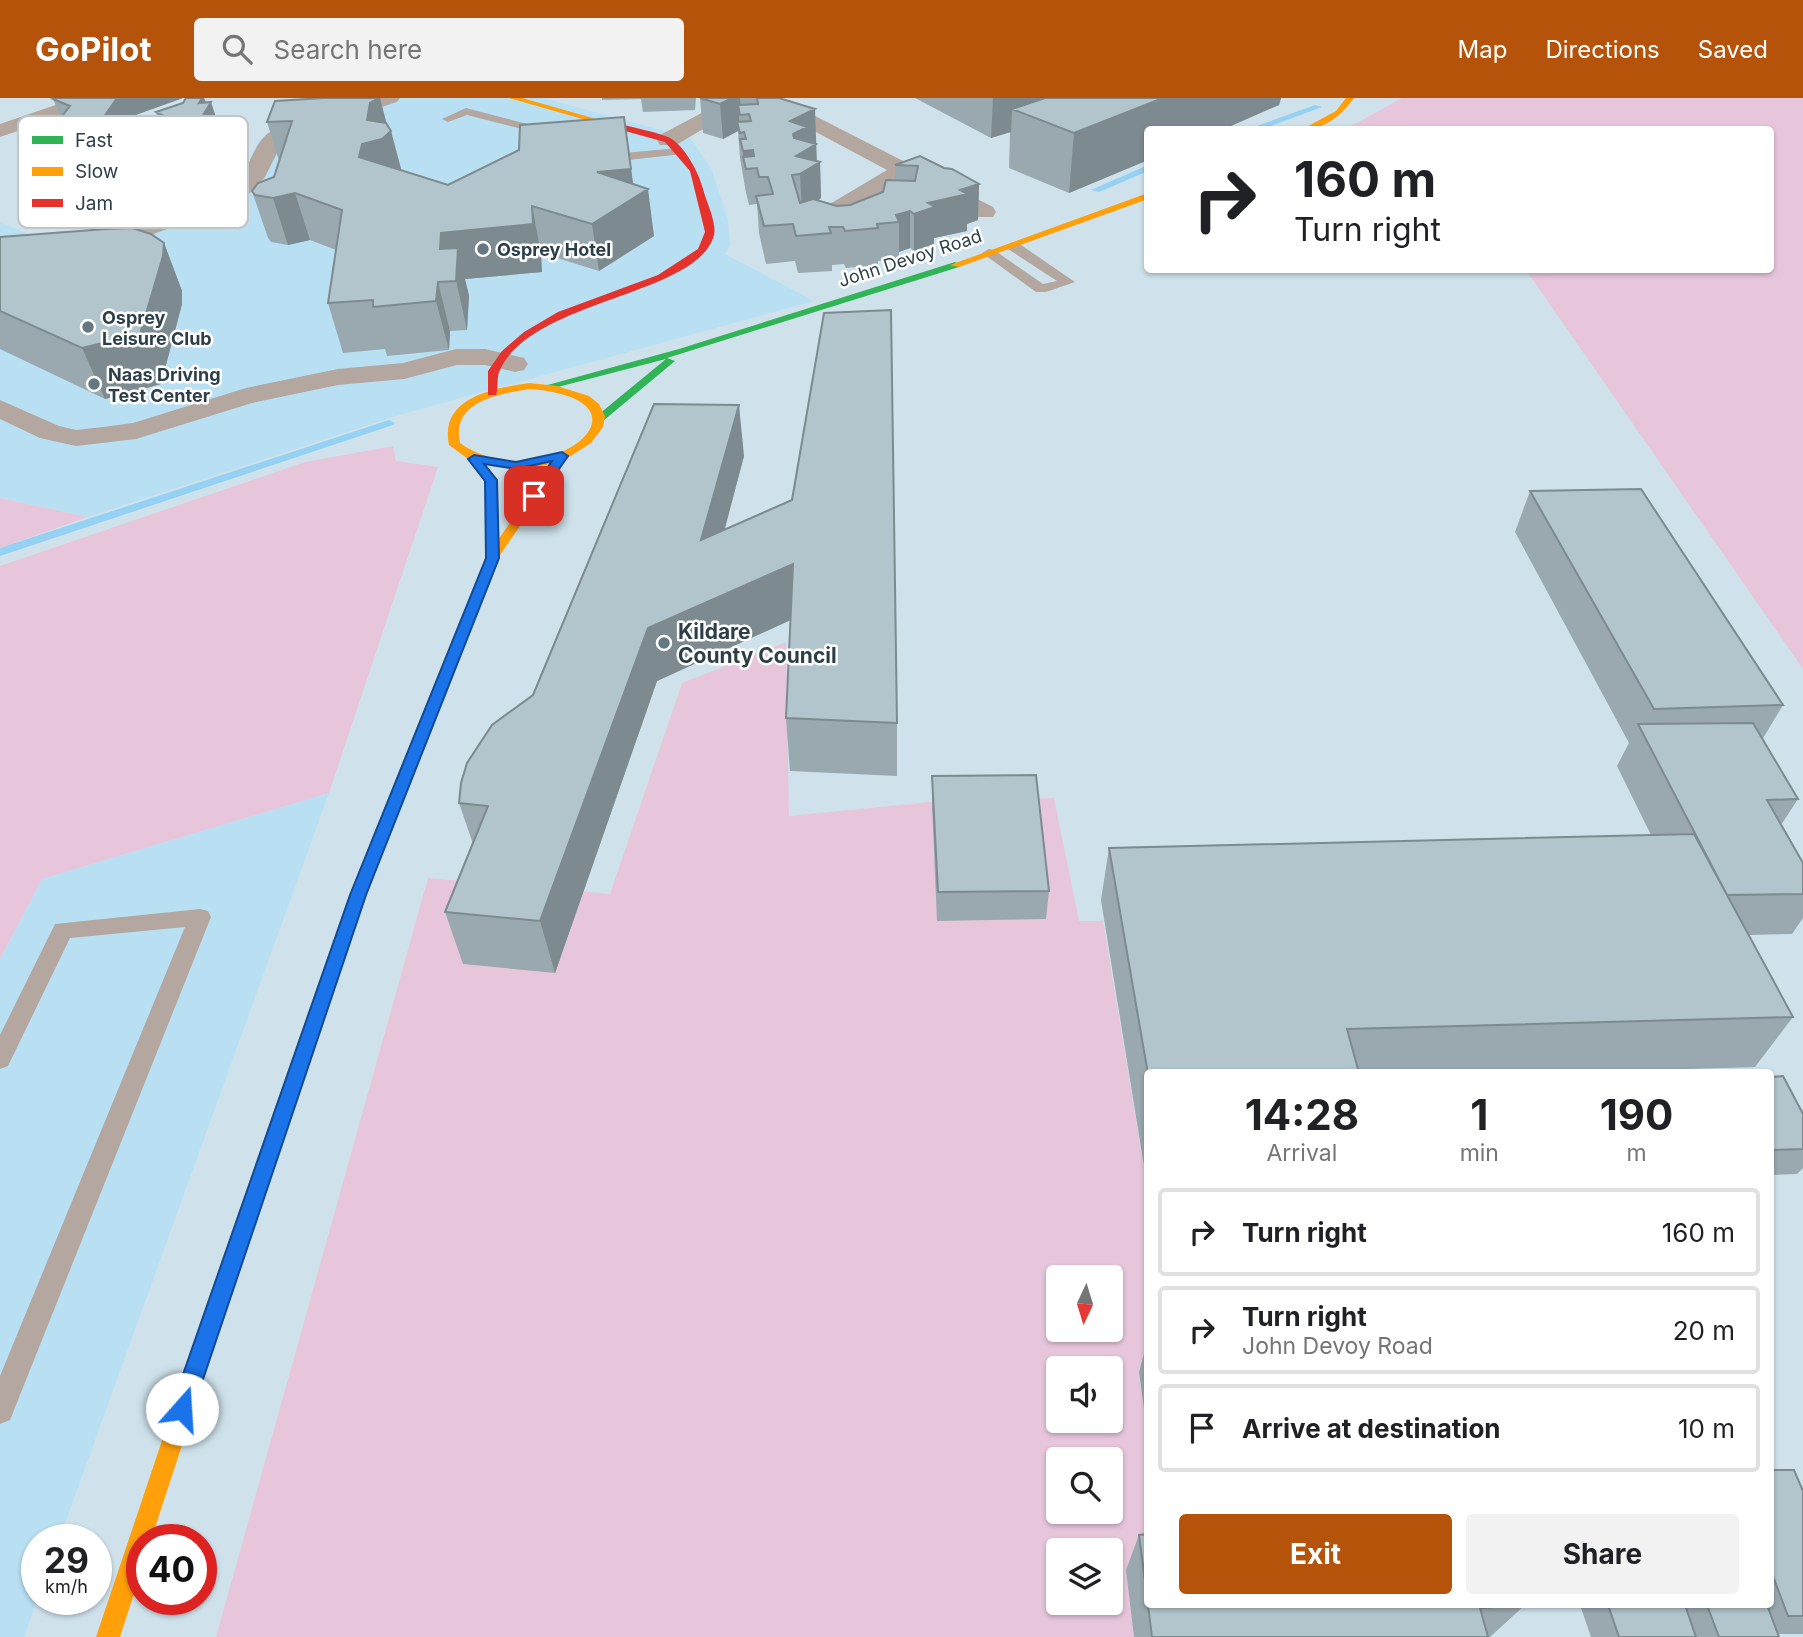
<!DOCTYPE html>
<html lang="en">
<head>
<meta charset="utf-8">
<style>
  :root { --surface:#fff; --page:#f2f2f2; --text:#202124; --muted:#757577; --line:#e0e0e0; --accent:#b45309 }
  body { margin:0; font-family:Inter,sans-serif; background:var(--page); color:var(--text); height:100vh; display:flex; flex-direction:column; font-size:26px; white-space:nowrap }
  * { box-sizing:border-box; margin:0 }
  p { font-size:23px; color:var(--muted) }
  .icon { flex:none; width:38px; height:38px; fill:none; stroke:currentColor; stroke-width:2; stroke-linecap:round; stroke-linejoin:round }
  .map { position:relative; flex:1; overflow:hidden }
  .details { position:absolute; left:1144px; top:971px; width:630px; height:539px; display:flex; flex-direction:column; background:var(--surface); border-radius:7px; box-shadow:0 2px 5px #0004 }
  .details>* { flex:none }
  .top-card { position:absolute; left:1144px; top:28px; width:630px; height:147px; border-radius:7px; box-shadow:0 2px 5px #0004; background:#fff; color:var(--text); overflow:hidden }
  .needle { width:46px; rotate:184deg }
  .fabs { position:absolute; left:1046px; top:1167px; display:grid; gap:14px }
  .fabs a { display:grid; place-items:center; width:77px; height:77px; border-radius:7px; background:var(--surface); box-shadow:0 2px 5px #0004; font-size:35px }
  .speed { position:absolute; left:21px; top:1426px; display:flex; gap:14px; font-size:35px; font-weight:700; text-align:center }
  .speed>* { display:grid; place-content:center; width:91px; height:91px; border-radius:50%; background:var(--surface); box-shadow:0 2px 5px #0004; line-height:1 }
  .speed small { font-size:18px; font-weight:400 }
  .speed .limit { border:10px solid #d22; background:#fff; color:#111 }
  .pin { position:absolute; display:grid; place-items:center; width:60px; height:60px; color:#fff; margin:-30px; border-radius:14px; box-shadow:0 4px 10px #0006 }
  .me { position:absolute; width:77px; margin:-38px; rotate:19deg; stroke-linejoin:round; filter:drop-shadow(0 0 5px #0008) }
  .turn { display:flex; align-items:center; gap:24px; height:147px; padding:0 35px; font-size:32px }
  .turn .icon { width:91px; height:91px; stroke-width:2.5 }
  .turn b { display:block; font-size:49px; line-height:60px }
  .eta { display:flex; justify-content:space-evenly; align-items:center; height:119px; text-align:center }
  .eta b { font-size:42px; font-weight:700; line-height:49px }
  .button { display:flex; gap:14px; margin-top:auto; padding:14px 35px }
  .button a { flex:1; height:80px; border-radius:7px; background:var(--accent); color:#fff; font-size:28px; font-weight:700; line-height:80px; text-align:center }
  .button a+a { background:var(--page); color:var(--text) }
  ul { padding:0; list-style:none }
  li { display:flex; align-items:center; gap:21px; height:88px; margin:0 14px 10px; padding:0 21px; border:4px solid var(--line); border-radius:7px }
  li div { flex:1 }
  li b { display:block; font-size:26px }
  li em { font-style:normal }
  header { display:flex; align-items:center; gap:42px; box-sizing:border-box; height:98px; padding:0 35px; background:var(--accent); color:#fff }
  header strong { font-size:33px }
  nav { display:flex; gap:38px; margin-inline-start:auto; font-size:24px }
  .search { width:490px; height:63px; background:var(--page); display:flex; align-items:center; gap:18px; box-sizing:border-box; padding:0 24px; border-radius:7px; color:var(--muted); font-size:26px }
  .map>svg:first-child { display:block }
  .built { fill:#b9dff3 }
  .green { fill:#e7c6dc; fill-rule:evenodd }
  .lines { fill:none; stroke-linecap:round; stroke-linejoin:round }
  .stream { fill:#94d1f2; fill-rule:evenodd }
  .lane { fill:#b3a7a0; fill-rule:evenodd }
  .street { fill:#b3a7a0; fill-rule:evenodd }
  .fast { fill:#30b455; fill-rule:evenodd }
  .slow { fill:#ff9f0a; fill-rule:evenodd }
  .jam { fill:#e5322d; fill-rule:evenodd }
  .wall { fill:#99a9af }
  .shaded-wall { fill:#7d8a8f }
  .building { fill:#b2c5cc; stroke:#7d8a8f; stroke-width:2 }
  .route { fill:#1a73e8; stroke:#114b97; stroke-width:2 }
  .poi-dot { fill:#657881; stroke:#fff; stroke-width:2.5 }
  .labels { text-anchor:middle; dominant-baseline:central; stroke-width:5; stroke-linejoin:round; paint-order:stroke }
  .far-poi-label { font-size:18px; font-weight:bold; fill:#2c3f48; stroke:#fff; text-anchor:start }
  .far-street-label { font-size:18px; fill:#2c3f48; stroke:#fff }
  .poi-label { font-size:21px; font-weight:bold; fill:#2c3f48; stroke:#fff; text-anchor:start }
  .key { fill:#fff; stroke:#c0c5c8; stroke-width:2 }
  .key-label { font-size:19px; fill:#2c3f48 }
</style>
</head>
<body>
<header>
<strong>GoPilot</strong>
<div class="search"><svg class="icon" aria-label="search" viewBox="0 0 24 24"><circle cx="10" cy="10" r="6"/><path d="M15 15l6 6"/></svg>Search here</div>
<nav><a>Map</a><a>Directions</a><a>Saved</a></nav>
</header>
<div class="map">
<svg width="1803" height="1539" viewBox="0 0 1803 1539">
  <rect width="100%" height="100%" fill="#cfe2ec"/>
  <!-- built -->
  <path class="built" d="M378 0H543L690 40 711 70 728 122 730 147 725 156 814 203 399 317 88 419 0 400V124L42 142 121 135 186 110 222 93 240 79 259 43 270 34Z
    M329 695 59 1442H37V1502L24 1539H0V861L42 781Z"/>
  <!-- green -->
  <path class="green" d="M1402 0H1803V571L1526 172H1771V32L1346 31Z
    M393 348 396 363 438 369 329 695 42 781 0 861V468L305 364Z
    M0 400 88 419 0 450Z
    M786 544 789 718 930 704 1054 700 1079 823H1103L1148 1094V1273L1139 1274 1148 1340V1471L1134 1539H216L428 780 610 796 682 585ZM1059 1180H1111V1232H1059ZM1059 1270H1111V1323H1059ZM1059 1362H1111V1414H1059ZM1059 1452H1111V1505H1059Z"/>
  <g class="lines">
    <!-- stream -->
    <path class="stream" d="M1315 7 1322 9 1260 32H1246Z
      M1148 67V73L1099 94 1091 92Z
      M389 322 395 325 393 327 0 458V450Z"/>
    <!-- lane -->
    <path class="lane" d="M466 10 550 32 552 34 546 37 467 17 448 24 442 21Z
      M679 50 685 54 683 56 601 65 595 61 601 57Z
      M1013 144 1018 145 1075 184 1046 194H1036L982 155 989 151 994 152 1043 186 1057 183 1008 151 1007 148Z
      M200 811 208 813 211 819 14 1312 10 1322 0 1326V1278L185 829 70 840 8 968 0 971V937L55 826Z"/>
    <!-- street -->
    <path class="street" d="M76 0H106L103 4 0 39V26Z
      M369 0H400L397 4 294 37 281 47 265 79 247 98 203 118 123 147 36 156 0 164V150C39 141 78 141 117 134 139 130 214 100 232 88 249 75 250 54 264 39 280 22 345 8 369 0Z
      M730 0H780L993 109 996 114 993 119H977L904 81 829 126H813L809 121 813 116 887 72 754 1 676 47H660L657 42 660 37Z
      M456 251H485L524 260 528 266 524 272 515 274 485 267H457L404 281 338 287 252 305 136 341 76 348 40 340 0 321V302L59 328 76 332 103 329 133 325 246 290 338 271 403 265Z"/>
    <!-- fast -->
    <path class="fast" d="M955 164 960 167 959 169 667 260 675 263 603 323 593 321 666 261 550 291 544 288 679 251Z
      M403 678 410 683 366 797 231 1197 228 1204 221 1206 214 1204 211 1197 350 797 396 683Z"/>
    <!-- slow -->
    <path class="slow" d="M509 0H522L621 28 614 30Z
      M1346 0H1354C1341 18 1324 32 1301 32L1336 13Z
      M1148 95V101L959 169 950 167Z
      M530 285 557 288 589 298 599 306 605 318 603 329 591 345 566 361 498 460 410 683 408 687H398L396 683 486 460 485 382 468 361 449 347C439 299 494 290 530 285ZM530 291C670 303 542 403 460 345 451 303 498 296 530 291ZM485 366 521 371 551 366 498 442 497 382Z
      M221 1188 228 1190 231 1197 151 1442H142V1471L120 1539H96L211 1197 214 1190Z"/>
    <!-- jam -->
    <path class="jam" d="M617 25C634 30 653 33 668 39 684 46 699 75 703 91 706 103 717 125 714 137 698 198 532 201 500 272 496 279 499 290 496 297H488V273L502 253 524 234 558 214 658 177 698 151 705 134 690 73 665 44 614 30 613 28Z"/>
  </g>
  <!-- wall -->
  <path class="wall" d="M183 0 130 19 108 50 65 52 55 27 61 20 53 1Z
    M186 0H204L219 28 211 42 221 73 172 90 155 80 146 55 151 53 142 31 159 25 156 14 183 5Z
    M380 0 386 25 401 72 448 87 624 19 633 86 654 138 599 173 541 155 542 174 465 181 469 198 467 232 450 233 449 252 387 258 385 251 343 255 328 205 336 152 310 142 288 147 271 144 268 140 252 93 274 79 279 63 267 24Z
    M602 0H696L695 12 643 14 641 1 602 2Z
    M700 0H779L816 46V63L820 64 821 100 818 102 837 108 850 107 883 94 895 83V67L944 70 979 86 978 122 967 126V133L934 140V146L914 153 910 150 899 154V162L878 163V167L846 170 844 166 832 167V173L798 175 795 163 766 166 759 135 757 106 749 107 746 95 740 60 738 33 723 41 703 35Z
    M915 0H1281L1279 7 1148 32V62L1069 95 1009 70 1010 34 991 40Z
    M0 139 164 145 182 193V206L161 286 105 301 0 251Z
    M744 358 724 432 897 625V678L790 673 786 620 791 522 657 583 555 875 463 866 445 814 473 746 459 705 533 597Z
    M1530 393 1783 607 1762 642 1798 701 1781 727 1803 765V820L1792 836 1749 837 1793 919 1755 969 1554 975H1148V1093L1101 802 1109 750 1651 737 1617 668 1629 645 1515 434Z
    M932 678 1049 793 1046 821 937 823 932 707Z
    M1771 979 1803 1016V1070L1797 1076 1771 1077Z
    M1148 1241V1340L1139 1274Z
    M1771 1372 1803 1393V1536H1778L1779 1539H1591L1580 1507H1771Z
    M1139 1437 1525 1507 1490 1539H1134L1126 1472Z"/>
  <!-- shaded-wall -->
  <path class="shaded-wall" d="M117 0H183L130 19 108 50 99 26Z
    M202 0H204L207 10 211 4 219 28 211 42 221 73 172 90 163 65 197 40 196 29 199 5Z
    M380 0 389 35 391 33 403 78 359 59 370 5Z
    M732 0H740L741 16 738 7 740 32 737 24 738 33 723 41 720 6Z
    M993 0H1044L1012 11 1011 34 991 40Z
    M1163 0H1281L1279 7 1222 32H1148V62L1069 95 1074 35Z
    M815 11 817 66 820 64 821 100 802 113 800 76 790 23Z
    M753 52 754 70 743 60V53Z
    M631 71 635 99 648 91 654 138 599 173 592 126 597 74Z
    M979 86 978 122 967 126V133L934 140V146L914 153V116L928 105 960 92Z
    M295 95 310 142 288 147 273 100Z
    M532 108 541 155 542 174 465 181 469 198 467 232 456 182 440 151 441 135Z
    M910 113V150L899 154V124L896 117Z
    M164 145 182 193V206L161 286 105 301 82 250Z
    M438 184 450 233 449 252 436 203Z
    M739 307 744 358 708 495 701 442Z
    M793 466 797 519 657 583 555 875 540 823 648 530Z"/>
  <!-- building -->
  <path class="building" d="M57 0H117L99 26 55 27 70 8 53 1Z
    M186 0H202L199 5 211 4 196 29 207 31 208 34 197 40 213 48 163 65 146 55 153 53 151 52 160 38 142 31 170 21 156 14 183 5Z
    M324 0H379L370 5 367 22 386 25 391 33 382 41 362 46 359 59 448 87 519 52 520 27 624 19 631 71 597 74 648 91 592 126 532 108 533 126 441 135 440 151 458 150 456 183 438 184 436 203 373 209V202L328 205 342 112 295 95 273 100 255 97 252 93 258 85 274 79 292 23 267 24 275 3Z
    M700 0H732L720 6Z
    M757 0H779L815 11 790 23 807 29 793 36 794 40 816 46 796 58 820 64 800 76 792 77 800 105 813 101 837 108 850 107 883 94 886 82 915 83 918 68 895 67 920 58 944 70 952 71 979 86 960 92 968 96 928 105 935 109 914 116 910 113 896 117 899 124 877 126 878 130 845 133 843 129H829L831 135 796 138 793 126 764 128 756 98 773 96 768 79H759L757 70 746 71 743 59 754 58 753 52 743 53 740 41H746L744 34 740 35 737 24 751 23 749 16 740 17 738 7 758 6Z
    M1045 0H1163L1074 35 1012 11Z
    M132 130 151 136 164 145 163 158 140 236 82 250 0 213V139L106 131Z
    M891 212 897 625 786 620 793 466 648 530 540 823 445 814 488 708 459 705 461 685 467 665 492 627 533 597 654 306 739 307 701 442 792 402 824 215Z
    M1641 391 1783 607 1654 611 1530 393Z
    M1753 625 1798 701 1767 702 1803 765V796L1727 797 1638 626Z
    M1036 677 1049 793 938 794 932 678Z
    M1694 736 1793 919 1347 931 1359 975H1148V976L1109 750Z
    M1783 978 1803 1016V1051L1771 1052V979Z
    M1771 1372H1794L1803 1393V1518H1788L1771 1473Z
    M1148 1436V1506L1139 1437Z
    M1148 1507H1525L1480 1510 1488 1539H1152Z
    M1608 1507H1685L1696 1539H1619Z
    M1707 1507H1767L1779 1539H1719Z"/>
  <!-- route -->
  <path class="route" d="M562 354 568 358 538 401 534 402 528 398 552 363 516 371 484 366 497 382 499 460 366 797 193 1311 190 1318 182 1321 174 1318 171 1311 350 797 486 460 485 383 468 361 474 357 516 364Z"/>
  <!-- markers -->
  <g class="poi-dot">
    <circle cx="483" cy="151" r="7"/>
    <circle cx="88" cy="229" r="7"/>
    <circle cx="94" cy="286" r="7"/>
    <circle cx="664" cy="545" r="7"/>
  </g>
  <g class="labels">
    <!-- far-poi labels -->
    <g class="far-poi-label">
      <text x="497" y="151">Osprey Hotel</text>
      <text x="102" y="219">Osprey<tspan x="102" dy="21">Leisure Club</tspan></text>
      <text x="108" y="276">Naas Driving<tspan x="108" dy="21">Test Center</tspan></text>
    </g>
    <!-- far-street labels -->
    <g class="far-street-label">
      <text transform="translate(910 160) rotate(-18)">John Devoy Road</text>
    </g>
    <!-- poi labels -->
    <g class="poi-label">
      <text x="678" y="533">Kildare<tspan x="678" dy="24">County Council</tspan></text>
    </g>
  </g>
  <!-- legend -->
  <rect x="18" y="18" width="230" height="112" rx="10" class="key"/>
  <rect x="32" y="38" width="31" height="8" fill="#30b455"/>
  <rect x="32" y="69" width="31" height="9" fill="#ff9f0a"/>
  <rect x="32" y="101" width="31" height="8" fill="#e5322d"/>
  <g class="key-label">
    <text x="75" y="49">Fast</text>
    <text x="75" y="80">Slow</text>
    <text x="75" y="112">Jam</text>
  </g>
</svg>
<div class="fabs">
<a><svg class="needle" viewBox="-14 -14 28 28"><path d="M0-13l5 13h-10z" fill="#e53935"/><path d="M0 13l5-13h-10z" fill="#757577"/></svg></a>
<a><svg class="icon" aria-label="sound" viewBox="0 0 24 24"><path d="M4 9h4l5-4v14l-5-4H4zM17 9q2 3 0 6"/></svg></a>
<a><svg class="icon" aria-label="search" viewBox="0 0 24 24"><circle cx="10" cy="10" r="6"/><path d="M15 15l6 6"/></svg></a>
<a><svg class="icon" aria-label="layers" viewBox="0 0 24 24"><path d="M12 4l9 5-9 5-9-5zM3 14l9 5 9-5"/></svg></a>
</div>
<div class="speed"><div>29<small>km/h</small></div><div class="limit">40</div></div>
<div class="pin" style="left:534px;top:398px;background:#d93025"><svg class="icon" aria-label="arrive" viewBox="0 0 24 24"><path d="M6 21V4h12l-3 4 3 4H6"/></svg></div>
<svg class="me" style="left:182px;top:1311px" viewBox="-20 -20 40 40"><circle r="19" fill="#fff"/><path d="M0-13L10 11 0 6-10 11z" fill="#1a73e8"/></svg>
<div class="top-card">
<div class="turn"><svg class="icon" aria-label="right" viewBox="0 0 24 24"><path d="M7 20v-9h11M14 6l5 5-5 5"/></svg><div><b>160 m</b>Turn right</div></div>
</div>
<section class="details">
<div class="eta">
<div><b>14:28</b><p>Arrival</p></div>
<div><b>1</b><p>min</p></div>
<div><b>190</b><p>m</p></div>
</div>
<ul>
<li><svg class="icon" aria-label="right" viewBox="0 0 24 24"><path d="M7 20v-9h11M14 6l5 5-5 5"/></svg><div><b>Turn right</b></div><em>160 m</em></li>
<li><svg class="icon" aria-label="right" viewBox="0 0 24 24"><path d="M7 20v-9h11M14 6l5 5-5 5"/></svg><div><b>Turn right</b><p>John Devoy Road</p></div><em>20 m</em></li>
<li><svg class="icon" aria-label="arrive" viewBox="0 0 24 24"><path d="M6 21V4h12l-3 4 3 4H6"/></svg><div><b>Arrive at destination</b></div><em>10 m</em></li>
</ul>
<div class="button"><a>Exit</a><a>Share</a></div>
</section>
</div>
</body>
</html>
